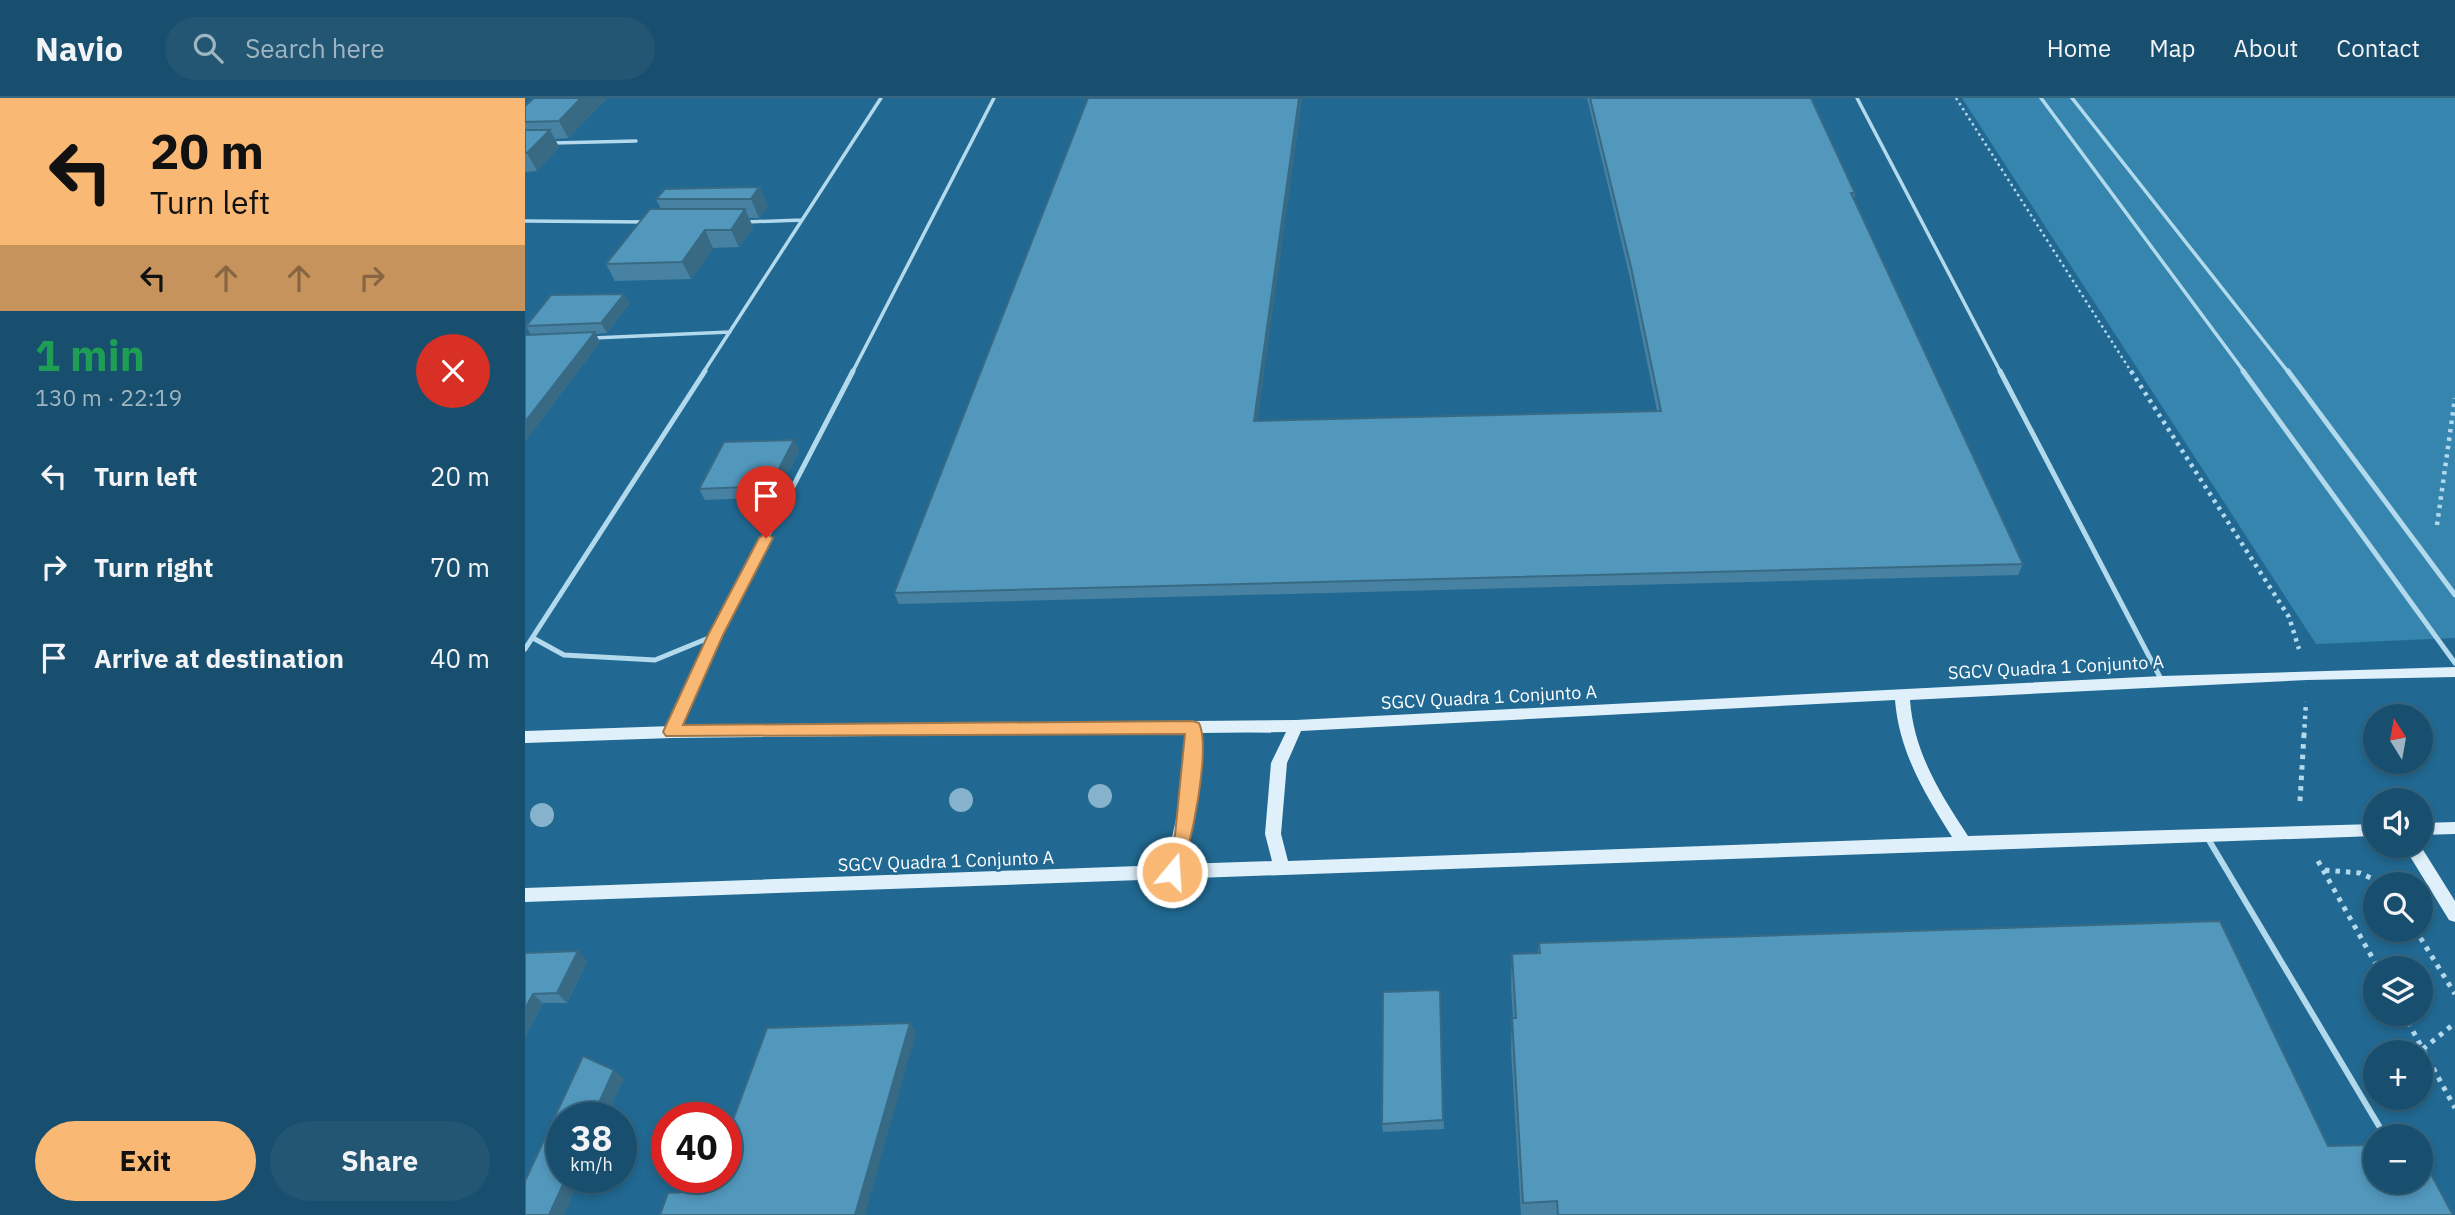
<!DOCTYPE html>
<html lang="en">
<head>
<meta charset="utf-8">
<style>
  :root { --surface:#194f6e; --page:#225673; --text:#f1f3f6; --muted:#9fb5c2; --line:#376681; --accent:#f9b874 }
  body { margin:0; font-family:"IBM Plex Sans",sans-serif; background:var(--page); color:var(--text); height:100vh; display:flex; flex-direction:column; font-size:26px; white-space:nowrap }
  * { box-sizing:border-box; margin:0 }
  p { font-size:23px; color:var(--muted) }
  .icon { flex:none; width:38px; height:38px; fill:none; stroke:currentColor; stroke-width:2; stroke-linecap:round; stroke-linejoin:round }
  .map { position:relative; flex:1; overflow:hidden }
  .panel { display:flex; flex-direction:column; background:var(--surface); width:525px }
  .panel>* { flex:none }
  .banner { background:#f9b874; color:#111; overflow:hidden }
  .needle { width:46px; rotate:349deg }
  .buttons { position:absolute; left:1838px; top:606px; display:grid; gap:14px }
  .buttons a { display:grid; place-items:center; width:70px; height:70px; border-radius:50%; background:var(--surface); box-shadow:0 4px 10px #0003,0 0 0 2px var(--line); font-size:35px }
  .speed { position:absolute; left:21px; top:1004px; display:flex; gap:14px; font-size:35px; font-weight:700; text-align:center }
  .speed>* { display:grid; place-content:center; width:91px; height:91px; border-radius:50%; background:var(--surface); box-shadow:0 4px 10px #0003,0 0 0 2px var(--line); line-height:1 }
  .speed small { font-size:18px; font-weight:400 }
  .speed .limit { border:10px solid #d22; background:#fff; color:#111 }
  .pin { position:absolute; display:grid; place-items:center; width:60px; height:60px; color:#fff; margin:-72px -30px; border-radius:50% 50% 50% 0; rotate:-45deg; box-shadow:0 0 7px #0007 }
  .pin .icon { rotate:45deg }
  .me { position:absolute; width:77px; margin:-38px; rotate:18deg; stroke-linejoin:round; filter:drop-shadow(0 0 5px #0008) }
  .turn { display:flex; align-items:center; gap:24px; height:147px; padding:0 35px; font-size:32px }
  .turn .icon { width:91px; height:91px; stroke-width:2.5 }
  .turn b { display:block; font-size:49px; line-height:60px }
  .lanes { display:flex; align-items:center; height:66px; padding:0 35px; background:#0003; justify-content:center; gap:35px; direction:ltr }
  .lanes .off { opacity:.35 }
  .round { display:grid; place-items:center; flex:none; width:74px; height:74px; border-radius:37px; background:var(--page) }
  .head { display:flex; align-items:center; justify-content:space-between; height:119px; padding:0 35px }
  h1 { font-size:42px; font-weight:700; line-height:52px; color:#1e9e55 }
  .primary-button { display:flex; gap:14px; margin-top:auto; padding:14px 35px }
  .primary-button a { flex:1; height:80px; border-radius:42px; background:var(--accent); color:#111; font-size:28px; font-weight:700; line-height:80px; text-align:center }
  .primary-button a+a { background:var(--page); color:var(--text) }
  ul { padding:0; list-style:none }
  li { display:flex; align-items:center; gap:21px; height:91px; padding:0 35px }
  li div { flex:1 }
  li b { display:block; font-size:26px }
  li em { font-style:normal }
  header { display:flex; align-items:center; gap:42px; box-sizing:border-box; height:98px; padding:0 35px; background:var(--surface); border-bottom:2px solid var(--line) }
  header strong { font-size:33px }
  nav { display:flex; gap:38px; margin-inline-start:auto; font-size:24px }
  .search { width:490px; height:63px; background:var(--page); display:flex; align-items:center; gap:18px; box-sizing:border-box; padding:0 24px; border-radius:38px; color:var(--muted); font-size:26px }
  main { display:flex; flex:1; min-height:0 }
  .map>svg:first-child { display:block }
  .green { fill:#3585af }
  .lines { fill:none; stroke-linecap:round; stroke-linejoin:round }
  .path-far2 { stroke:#b3d9ed; stroke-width:2.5; stroke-dasharray:2.5 3.5; stroke-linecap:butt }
  .path-far1 { stroke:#b3d9ed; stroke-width:4.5; stroke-dasharray:3.5 5; stroke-linecap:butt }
  .path { stroke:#b3d9ed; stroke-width:5; stroke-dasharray:4.5 6; stroke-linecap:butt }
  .lane-far2 { stroke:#b3d9ed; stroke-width:3.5 }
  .lane-far1 { stroke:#b3d9ed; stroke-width:5 }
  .lane { stroke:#b3d9ed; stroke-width:6 }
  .secondary { fill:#dff0fa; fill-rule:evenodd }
  .tree { fill:#86b2cb }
  .wall { fill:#4782a2 }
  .shaded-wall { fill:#396a84 }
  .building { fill:#5297bc; stroke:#396a84; stroke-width:2 }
  .route { fill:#f9b874; stroke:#a2784b; stroke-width:2 }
  .labels { text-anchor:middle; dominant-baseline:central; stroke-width:5; stroke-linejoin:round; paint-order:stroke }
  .street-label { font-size:18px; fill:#fff; stroke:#216992 }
</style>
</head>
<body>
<header>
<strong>Navio</strong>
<div class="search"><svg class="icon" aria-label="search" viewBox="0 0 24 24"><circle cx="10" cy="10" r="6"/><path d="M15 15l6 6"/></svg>Search here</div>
<nav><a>Home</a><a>Map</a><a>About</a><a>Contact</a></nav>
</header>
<main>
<section class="panel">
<div class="banner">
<div class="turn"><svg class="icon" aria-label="left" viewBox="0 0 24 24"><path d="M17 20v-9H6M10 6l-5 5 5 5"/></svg><div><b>20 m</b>Turn left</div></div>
<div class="lanes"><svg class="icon" aria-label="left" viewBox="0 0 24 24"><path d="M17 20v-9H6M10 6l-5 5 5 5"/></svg><svg class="icon off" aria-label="ahead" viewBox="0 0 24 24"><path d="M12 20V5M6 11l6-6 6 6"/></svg><svg class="icon off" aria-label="ahead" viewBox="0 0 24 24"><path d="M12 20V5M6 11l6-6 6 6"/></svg><svg class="icon off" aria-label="right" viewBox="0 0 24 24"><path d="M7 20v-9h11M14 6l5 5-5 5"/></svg></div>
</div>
<div class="head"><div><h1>1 min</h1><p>130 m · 22:19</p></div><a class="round" style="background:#d93025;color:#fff"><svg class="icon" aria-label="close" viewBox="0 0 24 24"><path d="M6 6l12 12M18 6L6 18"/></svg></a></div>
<ul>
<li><svg class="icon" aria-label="left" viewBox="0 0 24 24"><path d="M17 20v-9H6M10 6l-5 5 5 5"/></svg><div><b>Turn left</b></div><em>20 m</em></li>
<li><svg class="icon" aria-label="right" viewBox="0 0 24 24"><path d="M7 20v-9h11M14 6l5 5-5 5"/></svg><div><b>Turn right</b></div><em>70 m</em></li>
<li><svg class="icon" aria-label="arrive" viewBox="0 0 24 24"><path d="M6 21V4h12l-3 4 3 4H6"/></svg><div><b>Arrive at destination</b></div><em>40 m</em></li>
</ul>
<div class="primary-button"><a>Exit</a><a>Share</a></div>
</section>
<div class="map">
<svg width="1930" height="1117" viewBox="0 0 1930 1117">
  <rect width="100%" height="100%" fill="#216992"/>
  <!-- green -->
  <path class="green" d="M1437 0H1930V540L1791 546Z"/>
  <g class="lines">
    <!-- path-far2 -->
    <path class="path-far2" d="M1431 0 1607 275"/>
    <!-- path-far1 -->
    <path class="path-far1" d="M1606 273 1764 519 1774 551
      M1912 427 1930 300
      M1779 638 1781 604"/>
    <!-- path -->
    <path class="path" d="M1775 703 1779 636
      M1793 763 1853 870
      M1800 772 1835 775 1859 786
      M1890 831 1930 896
      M1878 915 1930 1010
      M1898 951 1930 925"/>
    <!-- lane-far2 -->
    <path class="lane-far2" d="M1332 0 1476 275
      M1516 0 1720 275
      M1547 0 1764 275
      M28 45 111 43
      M0 123 120 124
      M221 124 277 122
      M68 240 205 234
      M178 275 356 0
      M327 275 469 0"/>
    <!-- lane-far1 -->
    <path class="lane-far1" d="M1475 273 1637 583
      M1718 273 1930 565
      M1763 273 1930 497
      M8 540 39 557 130 562 191 537
      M0 551 180 273
      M147 634 191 537 328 273"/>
    <!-- lane -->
    <path class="lane" d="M1682 739 1860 1038"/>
    <!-- secondary -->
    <path class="secondary" d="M1930 569V579L1782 582 1385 602C1389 655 1415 695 1443 738L1850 726V738L0 804V790L641 767 655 703 661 635 147 640 0 645V633L147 628 771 622 1637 578ZM1370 602C1374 654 1400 696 1427 739L763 763 756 736 762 665 776 633ZM761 634 746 665 740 736 747 763 657 766 671 703 675 635Z
      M1930 724V736L1895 737V725Z
      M1878 747H1895L1930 803V824L1924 822Z"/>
  </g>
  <!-- trees -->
  <g class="tree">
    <circle cx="575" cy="698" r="12"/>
    <circle cx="436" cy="702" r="12"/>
    <circle cx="17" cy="717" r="12"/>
  </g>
  <!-- wall -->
  <path class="wall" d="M9 0H82L43 40 30 41 34 49 12 73 0 74V8Z
    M777 0 732 323 1132 313 1105 180 1062 0H1286L1330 95 1329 102 1498 466 1493 477 374 506 369 495Z
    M234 89 243 108 234 120H224L228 129 214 149 188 150 166 181 90 183 81 166 136 111 131 101Z
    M99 196 104 206 82 235 70 236 75 244 0 343V237H6L1 228Z
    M269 342 274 353 250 399 180 402 174 391Z
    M1014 845 1803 1048 1928 1117H996L986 951 987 920H988L986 888 987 856 1013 855Z
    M0 855 62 863 42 905H18L0 939Z
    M915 892 919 1031 858 1034 857 1026Z"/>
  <!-- shaded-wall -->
  <path class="shaded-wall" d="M56 0H82L43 40 34 23Z
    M774 0H777L731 334 729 323Z
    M25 32 34 49 12 73 2 55Z
    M234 89 243 108 234 120 226 101Z
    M220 111 228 129 214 149 206 132Z
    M180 132 188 150 166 181 157 164Z
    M99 196 104 206 82 235 76 225Z
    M70 234 75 244 0 343V324Z
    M269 342 274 353 250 399 245 388Z
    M53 853 62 863 42 905 32 895Z
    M8 896 18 905 0 939V911Z
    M385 925 391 934 340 1117H330Z
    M89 972 99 981 81 1020H67Z
    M41 1080H55L39 1117H24Z"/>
  <!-- building -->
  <path class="building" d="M9 0H56L34 23 0 24V8Z
    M563 0H774L729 323 1136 313 1106 169 1065 0H1286L1330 95H1326L1498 466 369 495Z
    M0 32H25L2 55H0Z
    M234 89 226 101H131L140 91Z
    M125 111H220L206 132H180L157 164 81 166Z
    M99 196 76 225 1 228 26 197Z
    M70 234 0 324V237Z
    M269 342 245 388 174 391 199 344Z
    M1695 823 1803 1048 1850 1047V1083H1895V1056L1928 1117H1033L1032 1103 998 1105 987 920H991L987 856 1015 855 1014 845Z
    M53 853 32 895 8 896 0 911V855Z
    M915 892 918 1022 857 1026 858 894Z
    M385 925 330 1117H135L143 1095 182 1093 187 1080H201V1041L242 930Z
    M58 958 89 972 67 1020H37V1080H41L24 1117H0V1083Z"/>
  <!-- route -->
  <path class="route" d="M241 435 248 440 198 537 158 627 668 623 674 625C686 649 666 754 653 780L647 782 640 780 638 774 650 737 660 636 141 638 138 634 183 537 234 440Z"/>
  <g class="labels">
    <!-- street labels -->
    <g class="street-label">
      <text transform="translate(1531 569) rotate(-3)">SGCV Quadra 1 Conjunto A</text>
      <text transform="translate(964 599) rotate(-3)">SGCV Quadra 1 Conjunto A</text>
      <text transform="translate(421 763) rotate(-2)">SGCV Quadra 1 Conjunto A</text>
    </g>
  </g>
</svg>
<div class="buttons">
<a><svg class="needle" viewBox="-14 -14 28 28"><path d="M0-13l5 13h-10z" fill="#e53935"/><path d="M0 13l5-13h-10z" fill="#9fb5c2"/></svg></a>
<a><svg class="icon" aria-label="sound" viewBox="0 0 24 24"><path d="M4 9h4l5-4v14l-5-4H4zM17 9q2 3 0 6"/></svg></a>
<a><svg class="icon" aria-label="search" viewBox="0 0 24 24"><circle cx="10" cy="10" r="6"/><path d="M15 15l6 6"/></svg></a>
<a><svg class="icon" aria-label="layers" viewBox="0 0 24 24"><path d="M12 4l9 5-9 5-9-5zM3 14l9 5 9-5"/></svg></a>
<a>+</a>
<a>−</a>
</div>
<div class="speed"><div>38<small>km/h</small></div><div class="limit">40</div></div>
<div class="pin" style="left:241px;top:440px;background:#d93025"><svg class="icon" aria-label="arrive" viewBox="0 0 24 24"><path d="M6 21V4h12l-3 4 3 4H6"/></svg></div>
<svg class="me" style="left:647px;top:774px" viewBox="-20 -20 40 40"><circle r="17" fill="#f9b874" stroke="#fff" stroke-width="3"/><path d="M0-11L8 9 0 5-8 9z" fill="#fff"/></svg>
</div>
</main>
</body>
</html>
